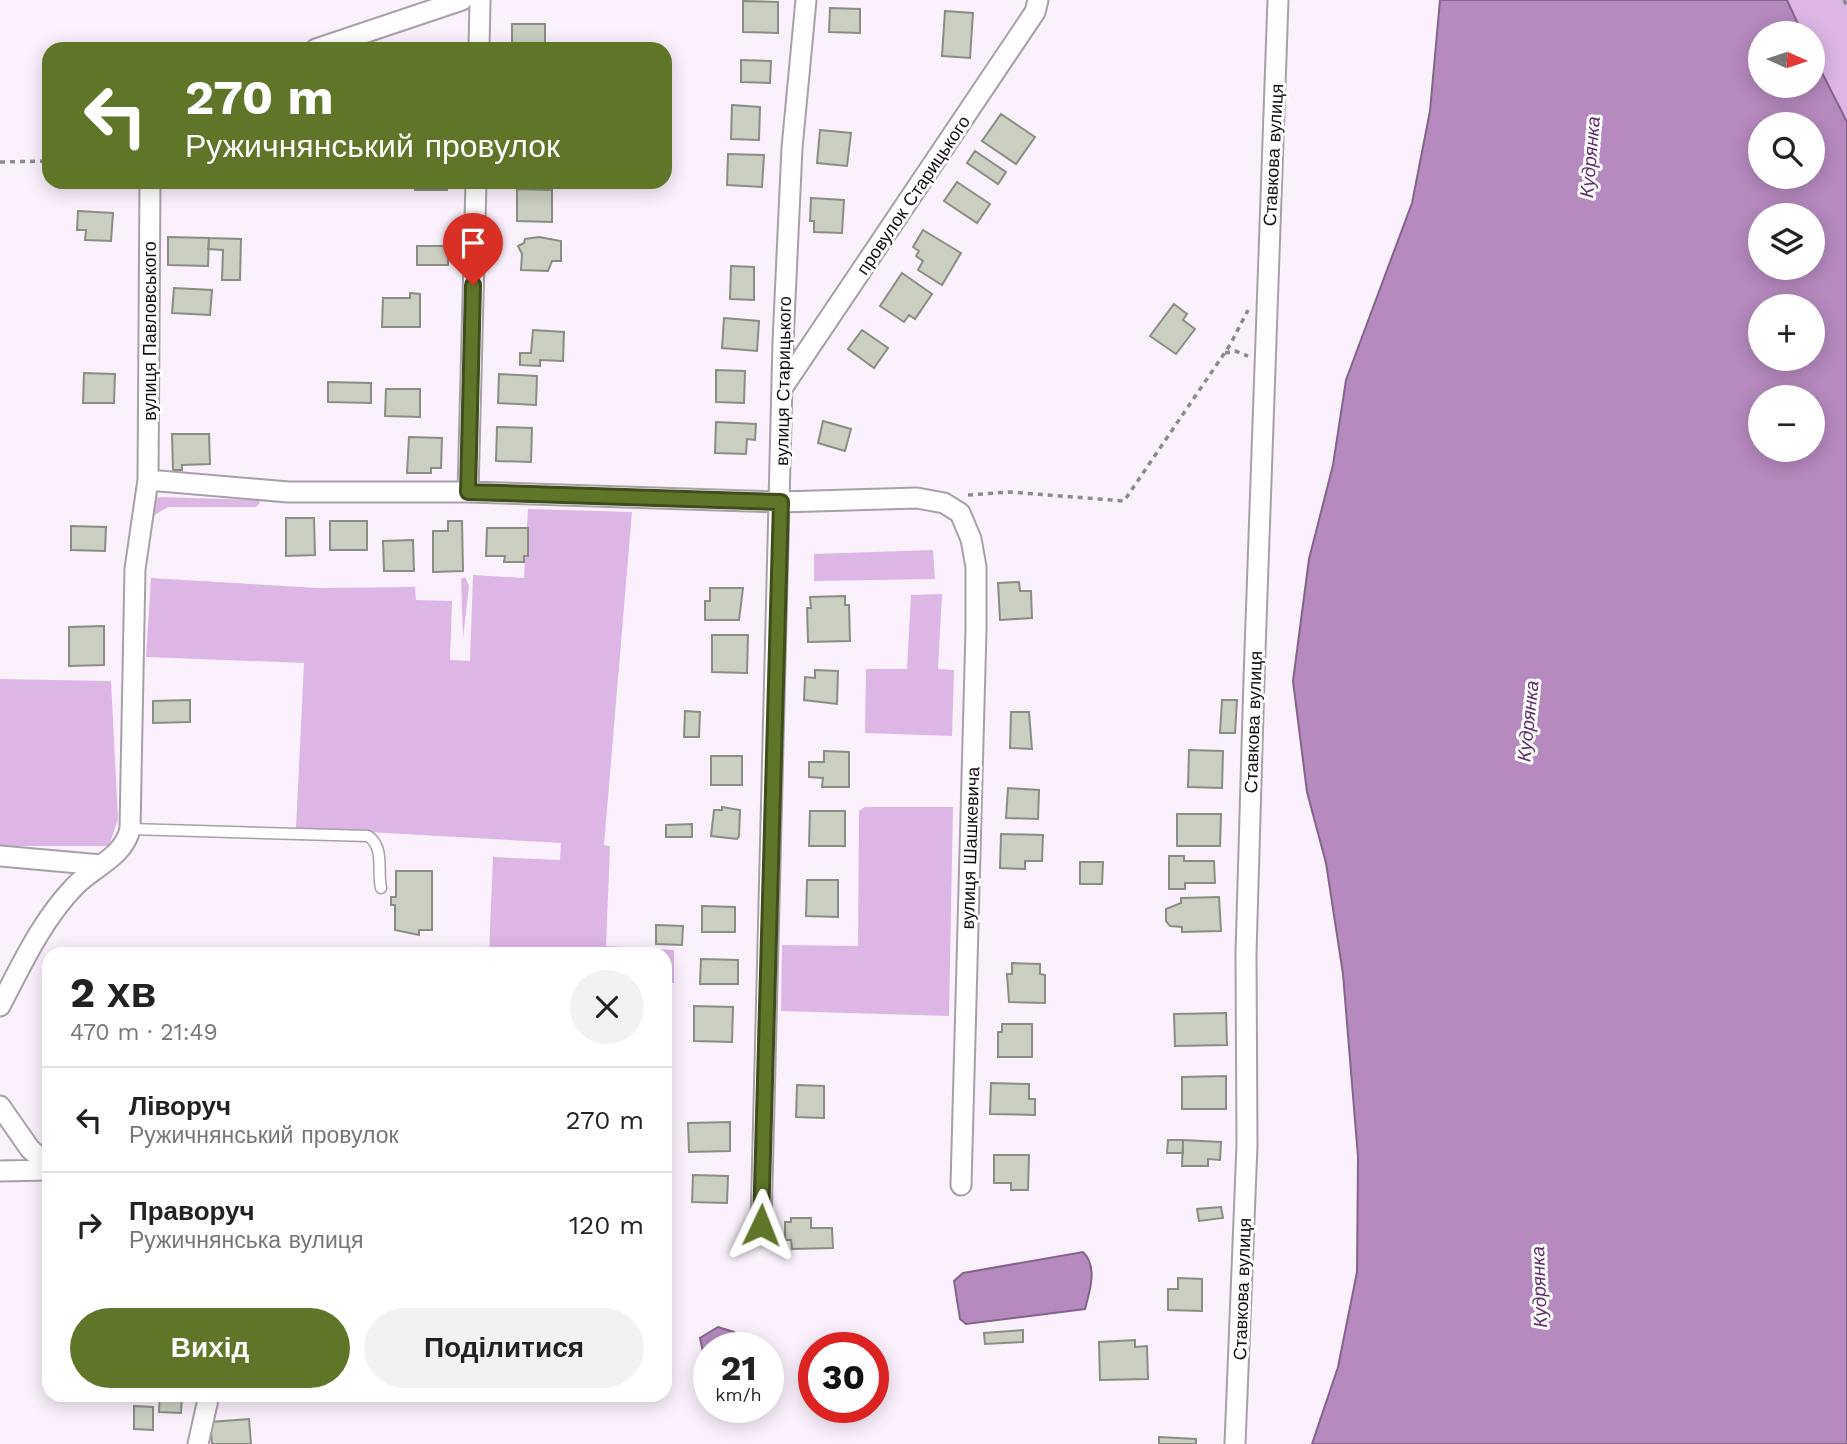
<!DOCTYPE html>
<html lang="uk">
<head>
<meta charset="utf-8">
<style>
  :root { --surface:#fff; --page:#f2f2f2; --text:#222; --muted:#767676; --line:#e0e0e0; --accent:#5f7628 }
  body { margin:0; font-family:"Work Sans",sans-serif; background:var(--page); color:var(--text); height:100vh; display:flex; flex-direction:column; font-size:26px; white-space:nowrap }
  * { box-sizing:border-box; margin:0 }
  p { font-size:23px; color:var(--muted) }
  .icon { flex:none; width:38px; height:38px; fill:none; stroke:currentColor; stroke-width:2; stroke-linecap:round; stroke-linejoin:round }
  .map { position:relative; flex:1; overflow:hidden }
  .side { position:absolute; left:42px; top:947px; width:630px; height:455px; display:flex; flex-direction:column; background:var(--surface); border-radius:21px; box-shadow:0 4px 18px #0003 }
  .side>* { flex:none }
  .hud { position:absolute; left:42px; top:42px; width:630px; height:147px; border-radius:21px; box-shadow:0 4px 18px #0003; background:#5f7628; color:#fff; overflow:hidden }
  .needle { width:46px; rotate:93deg }
  .fabs { position:absolute; left:1748px; top:21px; display:grid; gap:14px }
  .fabs a { display:grid; place-items:center; width:77px; height:77px; border-radius:50%; background:var(--surface); box-shadow:0 4px 18px #0003; font-size:35px }
  .speed { position:absolute; left:693px; top:1332px; display:flex; gap:14px; font-size:35px; font-weight:700; text-align:center }
  .speed>* { display:grid; place-content:center; width:91px; height:91px; border-radius:50%; background:var(--surface); box-shadow:0 4px 18px #0003; line-height:1 }
  .speed small { font-size:18px; font-weight:400 }
  .speed .limit { border:10px solid #d22; background:#fff; color:#111 }
  .pin { position:absolute; display:grid; place-items:center; width:60px; height:60px; color:#fff; margin:-72px -30px; border-radius:50% 50% 50% 0; rotate:-45deg; box-shadow:0 0 7px #0007 }
  .pin .icon { rotate:45deg }
  .me { position:absolute; width:77px; margin:-38px; rotate:2deg; stroke-linejoin:round; filter:drop-shadow(0 0 5px #0008) }
  .turn { display:flex; align-items:center; gap:24px; height:147px; padding:0 28px; font-size:32px }
  .turn .icon { width:91px; height:91px; stroke-width:2.5 }
  .turn b { display:block; font-size:49px; line-height:60px }
  .round { display:grid; place-items:center; flex:none; width:74px; height:74px; border-radius:37px; background:var(--page) }
  .headline { display:flex; align-items:center; justify-content:space-between; height:119px; padding:0 28px }
  h1 { font-size:42px; font-weight:700; line-height:52px }
  .button { display:flex; gap:14px; margin-top:auto; padding:14px 28px }
  .button a { flex:1; height:80px; border-radius:42px; background:var(--accent); color:#fff; font-size:28px; font-weight:700; line-height:80px; text-align:center }
  .button a+a { background:var(--page); color:var(--text) }
  ul { padding:0; list-style:none }
  li { display:flex; align-items:center; gap:21px; height:105px; padding:0 28px; border-top:2px solid var(--line) }
  li div { flex:1 }
  li b { display:block; font-size:26px }
  li em { font-style:normal }
  .map>svg:first-child { display:block }
  .green { fill:#ddb6e6 }
  .water { fill:#b689bf; stroke:#85648b; stroke-width:2; fill-rule:evenodd }
  .building { fill:#cacfc2; stroke:#898e82; stroke-width:2 }
  .lines { fill:none; stroke-linecap:round; stroke-linejoin:round }
  .service-casing { stroke:#a89faa; stroke-width:13 }
  .minor-casing { stroke:#a89faa; stroke-width:23 }
  .path { stroke:#8f8890; stroke-width:3.5; stroke-dasharray:5 5; stroke-linecap:butt }
  .service { stroke:#fff; stroke-width:10 }
  .minor { stroke:#fff; stroke-width:19 }
  .route-casing { stroke:#3e4d1a; stroke-width:18 }
  .route { stroke:#5f7628; stroke-width:12 }
  .labels { text-anchor:middle; dominant-baseline:central; stroke-width:6; stroke-linejoin:round; paint-order:stroke }
  .street-label { font-size:18px; fill:#120f12; stroke:#fff }
  .water-label { font-size:19px; font-style:italic; fill:#612b6d; stroke:#fff }
</style>
</head>
<body>
<div class="map">
<svg width="1847" height="1444" viewBox="0 0 1847 1444">
  <rect width="100%" height="100%" fill="#fbf1fd"/>
  <!-- green -->
  <path class="green" d="M1787 0H1847V122L1813 55V33H1802Z
    M160 497 258 500 260 503 256 507H168L153 516 148 514 154 498Z
    M528 509 632 512 604 845 610 846 606 946 674 950V983H665V954H489L493 857 560 860 561 843 296 828 304 663 146 657 151 578 318 588 415 587 416 600 452 601 450 660 470 661 473 575 524 578Z
    M933 550 935 579 814 581V554Z
    M465 577 469 586 463 638 461 579Z
    M942 594 938 669 954 670 952 736 865 733 866 669H907L911 595Z
    M0 679 111 681 118 819 109 846H0Z
    M865 807H953L949 1016 781 1011 782 945 858 946 859 811Z"/>
  <!-- water -->
  <path class="water" d="M1440 0H1787L1802 33H1760V86H1813V55L1847 122V1444H1312L1338 1367 1357 1272 1358 1157 1343 974 1326 863 1307 792 1293 681 1309 559 1333 465 1346 380 1412 203 1430 111ZM1760 124H1813V177H1760ZM1760 215H1813V268H1760ZM1760 306H1813V359H1760ZM1760 397H1813V450H1760Z
    M1083 1252C1098 1267 1090 1290 1085 1309L966 1324 960 1319 954 1281 963 1273Z
    M718 1327 734 1332V1347L709 1348V1354L703 1352 700 1338Z"/>
  <!-- building -->
  <path class="building" d="M743 1 778 2V33L743 32Z
    M830 8 860 9V33L829 32Z
    M945 11 973 13 970 58 942 56Z
    M512 24H545V49H512Z
    M741 60 771 61 770 83 741 82Z
    M732 105 760 107 759 140 731 139Z
    M1001 114 1035 137 1016 164 982 141Z
    M820 130 851 133 847 166 817 163Z
    M975 151 1006 172 998 184 967 163Z
    M728 154 764 155 762 187 727 185Z
    M415 182H447V190H415Z
    M957 182 990 204 977 223 944 201Z
    M517 189 552 190V222L517 221Z
    M811 198 844 200 842 233 814 232V221H810Z
    M78 211 113 213 111 241 85 240 86 230H77Z
    M923 230 961 253 942 285 918 270 923 261 916 256 919 251 913 247Z
    M168 237 209 238 208 266 168 265Z
    M539 237 561 241V261H552L548 271 521 270 522 254 518 246 524 243 525 239Z
    M209 238 241 239 240 280H222L223 250 208 249Z
    M417 246H448V265H417Z
    M731 266 754 267V300L730 299Z
    M902 273 932 294 915 319 909 315 904 322 880 306Z
    M174 288 212 290 210 315 172 313Z
    M410 293 420 294V327H382L383 298H410Z
    M1174 304 1187 314 1183 320 1195 329 1176 354 1150 336Z
    M724 318 759 321 757 351 722 348Z
    M533 330 564 332 563 361 540 360V366L520 365V353H531Z
    M862 330 888 348 874 368 848 349Z
    M716 370 745 371 744 403 716 402Z
    M84 373 115 374 114 403H83Z
    M499 374 537 376 536 405 498 403Z
    M328 382 371 383V403L328 402Z
    M386 389H420V417L385 416Z
    M823 421 851 429 845 451 818 443Z
    M716 422 756 424 755 440 747 439 746 454 715 453Z
    M497 427 532 428 531 462 496 461Z
    M172 434H209L210 464 182 465V470H173Z
    M409 437 442 438 441 468H431V473H407Z
    M286 518H314L315 555 286 556Z
    M330 521H367V550H330Z
    M448 521H462L463 571 433 572V531H448Z
    M71 526 106 527 105 551 71 550Z
    M487 528H528V556H524V562H504L505 556H486Z
    M413 540 414 571H384L383 541Z
    M1019 582 1020 591H1031L1032 618 1000 620 998 583Z
    M710 588H743L739 620H705V601H710Z
    M845 596V605H849L850 641 808 642 807 608H811L810 597Z
    M104 626V665L69 666V627Z
    M712 635H748L747 673 712 672Z
    M815 670 838 671 837 704 804 700 805 677 815 678Z
    M190 700V722L153 723V701Z
    M1222 700H1237L1235 733H1220Z
    M685 711 700 712 699 737H684Z
    M1011 712H1029L1032 749 1010 748Z
    M1189 750 1223 751 1222 788 1188 787Z
    M824 751 849 752V787H822L823 778 809 777V762H824Z
    M711 756H742V785H711Z
    M1008 788 1039 790 1038 819 1006 818Z
    M722 807 740 810 739 836 737 839 711 836 714 810H722Z
    M810 811H845V846H809Z
    M1177 814H1221L1220 846H1177Z
    M692 824V837H666V825Z
    M1001 834 1043 835 1042 861H1025V869L1000 868Z
    M1169 856H1184V861H1214L1215 883H1185V889H1169Z
    M1080 862H1103L1102 884H1080Z
    M396 871H432V930H419V935L395 930V905H391V897H396Z
    M807 880H838V917L806 916Z
    M1219 897 1221 931 1182 932V927L1170 926 1166 921V909L1181 903V898Z
    M702 906 735 907V932H702Z
    M656 925 683 926 682 945 656 944Z
    M701 959 738 960V984H700Z
    M1012 963 1040 964V974L1045 975V1003L1009 1002 1007 974H1012Z
    M694 1006 733 1007 732 1042 694 1041Z
    M1226 1013 1227 1045 1175 1046 1174 1014Z
    M1002 1024H1032V1057H998V1032H1002Z
    M1226 1076V1109H1182V1077Z
    M991 1083 1029 1084V1099H1035V1115L990 1114Z
    M797 1085 824 1086V1118L796 1117Z
    M730 1122V1151L689 1152 688 1123Z
    M1168 1140H1183V1153H1167Z
    M1183 1140 1221 1142 1220 1160 1208 1159V1166H1182Z
    M994 1155H1029L1028 1190H1011V1183H994Z
    M693 1175 728 1176 727 1203 692 1202Z
    M1221 1207 1223 1218 1199 1221 1197 1209Z
    M791 1218H811V1228H832L833 1248 792 1249 791 1240H785V1222H791Z
    M1178 1278 1202 1279V1311L1168 1310V1289H1178Z
    M1023 1330V1342L985 1344 984 1333Z
    M1135 1340V1347L1147 1346 1148 1379 1100 1380 1099 1342Z
    M160 1395H182L181 1413 159 1412Z
    M226 1395H256V1400L226 1401Z
    M134 1406 153 1407V1430L134 1429Z
    M249 1419 251 1444H212L210 1422Z
    M1159 1437 1196 1439V1444H1159Z"/>
  <g class="lines">
    <!-- service casing -->
    <g class="service-casing">
      <path id="service" d="M130 829 368 836C385 847 377 872 381 888"/>
    </g>
    <!-- minor casing -->
    <g class="minor-casing">
      <path id="minor" d="M316 49 462 0
        M479 49 480 0
        M783 387 1035 12 1038 0
        M148 480 288 492H468L781 502 917 498 944 503 960 513 971 539 976 567V630L961 1185
        M468 492 476 182
        M0 856 101 865
        M0 1006C22 964 42 920 75 886 93 867 124 857 130 829L135 569 148 480 150 182
        M0 1106 30 1149 49 1165
        M0 1171 49 1170
        M761 1225 783 342 792 148 806 0
        M198 1444 209 1395
        M1235 1444 1247 1145 1246 953 1254 679 1278 0"/>
    </g>
    <!-- path -->
    <path class="path" d="M1844 0 1847 6
      M0 162 49 161
      M1225 353 1235 351 1248 356
      M968 495 1010 492 1124 501 1230 345 1248 310"/>
    <!-- service -->
    <use href="#service" class="service"/>
    <!-- minor -->
    <use href="#minor" class="minor"/>
  </g>
  <g class="lines">
    <!-- route casing -->
    <g class="route-casing">
      <path id="route" d="M473 285 468 492 781 502 761 1225"/>
    </g>
    <!-- route -->
    <use href="#route" class="route"/>
  </g>
  <g class="labels">
    <!-- street labels -->
    <g class="street-label">
      <text transform="translate(1273 155) rotate(-87)">Ставкова вулиця</text>
      <text transform="translate(913 195) rotate(-56)">провулок Старицького</text>
      <text transform="translate(149 331) rotate(-90)">вулиця Павловського</text>
      <text transform="translate(783 381) rotate(-89)">вулиця Старицького</text>
      <text transform="translate(1253 722) rotate(-88)">Ставкова вулиця</text>
      <text transform="translate(970 848) rotate(-88)">вулиця Шашкевича</text>
      <text transform="translate(1242 1289) rotate(-88)">Ставкова вулиця</text>
    </g>
    <!-- water labels -->
    <g class="water-label">
      <text transform="translate(1590 157) rotate(-85)">Кудрянка</text>
      <text transform="translate(1528 721) rotate(-84)">Кудрянка</text>
      <text transform="translate(1539 1287) rotate(-92)">Кудрянка</text>
    </g>
  </g>
</svg>
<div class="fabs">
<a><svg class="needle" viewBox="-14 -14 28 28"><path d="M0-13l5 13h-10z" fill="#e53935"/><path d="M0 13l5-13h-10z" fill="#767676"/></svg></a>
<a><svg class="icon" aria-label="search" viewBox="0 0 24 24"><circle cx="10" cy="10" r="6"/><path d="M15 15l6 6"/></svg></a>
<a><svg class="icon" aria-label="layers" viewBox="0 0 24 24"><path d="M12 4l9 5-9 5-9-5zM3 14l9 5 9-5"/></svg></a>
<a>+</a>
<a>−</a>
</div>
<div class="speed"><div>21<small>km/h</small></div><div class="limit">30</div></div>
<div class="pin" style="left:473px;top:285px;background:#d93025"><svg class="icon" aria-label="arrive" viewBox="0 0 24 24"><path d="M6 21V4h12l-3 4 3 4H6"/></svg></div>
<svg class="me" style="left:761px;top:1225px" viewBox="-20 -20 40 40"><path d="M0-17L14 15 0 8-14 15z" fill="#5f7628" stroke="#fff" stroke-width="4"/></svg>
<div class="hud">
<div class="turn"><svg class="icon" aria-label="left" viewBox="0 0 24 24"><path d="M17 20v-9H6M10 6l-5 5 5 5"/></svg><div><b>270 m</b>Ружичнянський провулок</div></div>
</div>
<section class="side">
<div class="headline"><div><h1>2 хв</h1><p>470 m · 21:49</p></div><a class="round"><svg class="icon" aria-label="close" viewBox="0 0 24 24"><path d="M6 6l12 12M18 6L6 18"/></svg></a></div>
<ul>
<li><svg class="icon" aria-label="left" viewBox="0 0 24 24"><path d="M17 20v-9H6M10 6l-5 5 5 5"/></svg><div><b>Ліворуч</b><p>Ружичнянський провулок</p></div><em>270 m</em></li>
<li><svg class="icon" aria-label="right" viewBox="0 0 24 24"><path d="M7 20v-9h11M14 6l5 5-5 5"/></svg><div><b>Праворуч</b><p>Ружичнянська вулиця</p></div><em>120 m</em></li>
</ul>
<div class="button"><a>Вихід</a><a>Поділитися</a></div>
</section>
</div>
</body>
</html>
